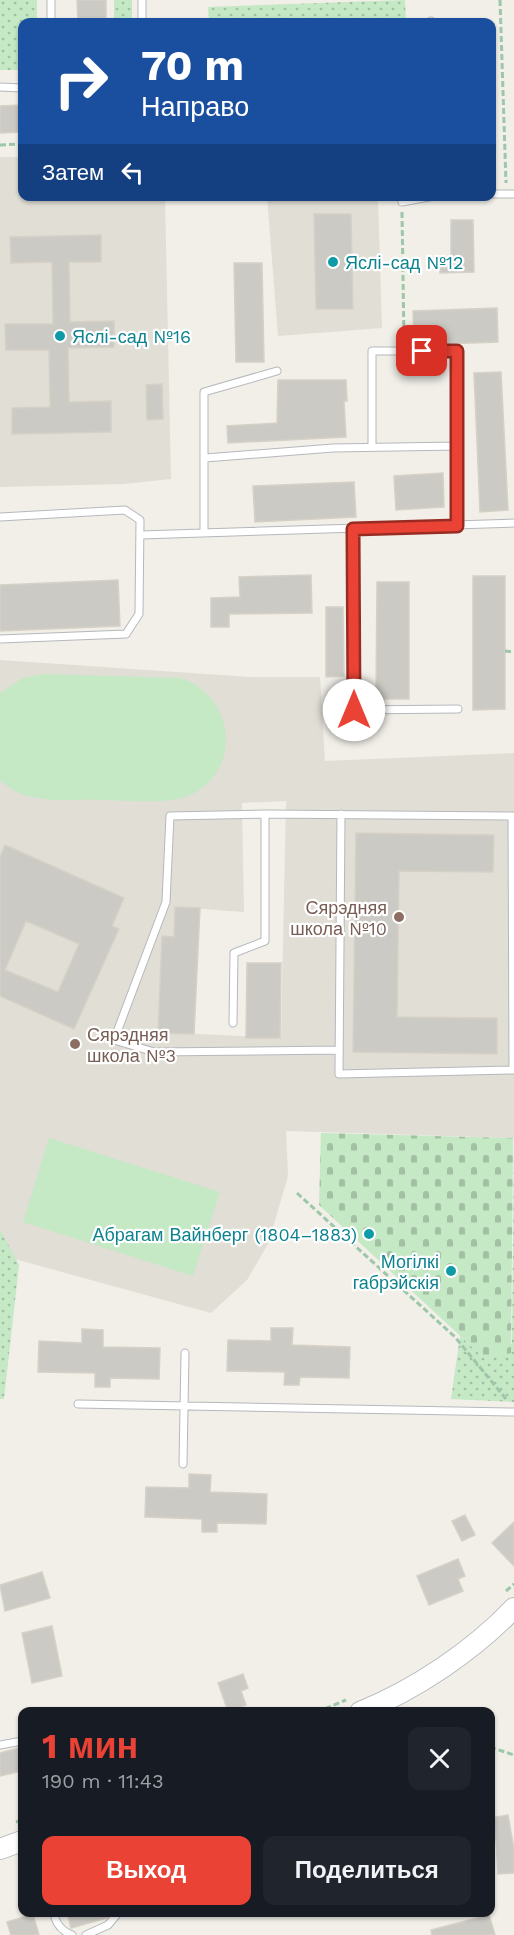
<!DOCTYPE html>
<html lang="ru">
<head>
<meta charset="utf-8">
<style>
  :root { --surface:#171b24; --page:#20242c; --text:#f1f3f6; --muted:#9ea1a6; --accent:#ea4335 }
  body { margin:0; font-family:"Work Sans",sans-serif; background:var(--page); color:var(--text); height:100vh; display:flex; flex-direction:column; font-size:22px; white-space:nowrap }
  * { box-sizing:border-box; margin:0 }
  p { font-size:20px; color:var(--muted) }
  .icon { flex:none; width:33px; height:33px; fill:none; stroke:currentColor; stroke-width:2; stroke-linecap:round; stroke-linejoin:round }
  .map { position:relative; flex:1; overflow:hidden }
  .side { position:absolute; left:18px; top:1707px; width:477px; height:210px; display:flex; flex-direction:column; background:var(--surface); border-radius:12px; box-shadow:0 2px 4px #0004 }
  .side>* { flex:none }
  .top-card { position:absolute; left:18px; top:18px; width:478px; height:183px; border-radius:12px; box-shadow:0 2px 4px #0004; background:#1a4fa0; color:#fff; overflow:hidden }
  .pin { position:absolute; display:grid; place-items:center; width:51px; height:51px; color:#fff; margin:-26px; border-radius:12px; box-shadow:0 3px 9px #0006 }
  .me { position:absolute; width:66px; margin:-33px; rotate:0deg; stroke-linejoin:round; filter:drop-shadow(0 0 4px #0008) }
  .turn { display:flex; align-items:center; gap:21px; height:126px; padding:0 24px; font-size:27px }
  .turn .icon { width:78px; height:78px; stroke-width:2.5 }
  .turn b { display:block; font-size:42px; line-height:51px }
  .then { display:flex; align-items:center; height:57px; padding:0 24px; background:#0003; gap:12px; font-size:22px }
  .round { display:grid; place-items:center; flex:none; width:63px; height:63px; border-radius:12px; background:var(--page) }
  .summary { display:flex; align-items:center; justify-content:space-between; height:102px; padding:0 24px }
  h1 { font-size:36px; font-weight:700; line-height:45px; color:var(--accent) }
  .cta { display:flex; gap:12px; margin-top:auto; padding:12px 24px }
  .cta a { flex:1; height:69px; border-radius:12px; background:var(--accent); color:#fff; font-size:24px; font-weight:700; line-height:69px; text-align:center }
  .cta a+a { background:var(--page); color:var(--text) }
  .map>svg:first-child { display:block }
  .education { fill:#e1ded6; fill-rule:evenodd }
  .grass { fill:url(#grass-dots) }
  .cemetery { fill:url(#cemetery-stones) }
  .garden { fill:#c5e8c5 }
  .building { fill:#cccac5; stroke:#d6d1c6; stroke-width:1.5; fill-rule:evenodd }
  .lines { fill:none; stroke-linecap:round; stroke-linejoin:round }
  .lane-casing { stroke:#b5b8bc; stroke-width:9 }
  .secondary-casing { stroke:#b6babf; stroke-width:22 }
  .path { stroke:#9cc7a9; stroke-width:3; stroke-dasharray:6 3; stroke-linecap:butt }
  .lane { stroke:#fff; stroke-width:7 }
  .secondary { stroke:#fff; stroke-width:20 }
  .route-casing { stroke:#982c22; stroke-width:15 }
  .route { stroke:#ea4335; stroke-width:10 }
  .culture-dot { fill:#0f9aa8; stroke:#fff; stroke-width:2 }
  .education-dot { fill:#8d6e63; stroke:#fff; stroke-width:2 }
  .labels { text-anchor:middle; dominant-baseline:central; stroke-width:4.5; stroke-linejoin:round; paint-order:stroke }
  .culture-label { font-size:18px; fill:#0d838f; stroke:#fff; text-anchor:start }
  .education-label { font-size:18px; fill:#785e54; stroke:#fff; text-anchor:end }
</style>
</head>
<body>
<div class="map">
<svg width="514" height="1935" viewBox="0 0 514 1935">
  <defs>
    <pattern id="grass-dots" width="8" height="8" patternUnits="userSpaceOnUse" patternTransform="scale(1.5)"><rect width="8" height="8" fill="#c5e8c5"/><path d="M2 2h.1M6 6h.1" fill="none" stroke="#a3c0a4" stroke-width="1.8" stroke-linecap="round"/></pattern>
    <pattern id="cemetery-stones" width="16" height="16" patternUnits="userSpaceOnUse" patternTransform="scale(1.5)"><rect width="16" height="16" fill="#c5e8c5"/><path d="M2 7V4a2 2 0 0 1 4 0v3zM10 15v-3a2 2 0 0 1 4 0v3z" fill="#a3c0a4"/></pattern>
  </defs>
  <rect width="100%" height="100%" fill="#f1efe8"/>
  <!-- education -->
  <path class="education" d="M0 157H22V196L165 197 171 479 124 484 0 487Z
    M267 197H378L382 328 278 336Z
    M0 660 250 677H320L325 761 514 753V1138L286 1131 288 1176 268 1244 247 1280 211 1313 0 1255ZM286 801 281 1038 158 1032 174 937 175 907 244 912 242 803Z"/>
  <!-- grass -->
  <path class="grass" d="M0 0H37V22H22V70H0Z
    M114 0H132V22H114Z
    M405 0 406 22H209L208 7Z
    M514 1138V1402L451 1399 460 1336 485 1359 512 1343Z
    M0 1229 19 1265 4 1399H0Z"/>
  <!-- cemetery -->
  <path class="cemetery" d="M321 1133 513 1138 511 1353 485 1359 319 1205Z"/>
  <!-- garden -->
  <path class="garden" d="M43 674 180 678C231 693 244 763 196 792 188 797 179 799 170 800 147 803 123 800 101 800 78 799 54 802 32 797 19 795 9 788 0 780V693L23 678Z
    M49 1138 220 1192 193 1276 23 1222Z"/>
  <!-- building -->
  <path class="building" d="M77 0H106V22H78Z
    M22 105V132L0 133V106Z
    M314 214H351L353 309H316Z
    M451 220H473L474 272 440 273V257H451Z
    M101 235V262H69L70 322 114 321V347L68 348 69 402 111 401V432L12 434V408L50 407 49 350H6L5 324H53L52 262 11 263 10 237Z
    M234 263H262L264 362H236Z
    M497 308 498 342 414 345 413 311Z
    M501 372 508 510 480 512 474 373Z
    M278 380H346L347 401H344L346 437 228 443 227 426 277 423Z
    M162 384 163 419 147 420 146 385Z
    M443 473 444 507 396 510 394 476Z
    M354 482 356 517 255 522 253 486Z
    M311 575 312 613 229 614V627H211V598L240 597 239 577Z
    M473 576H505V709L473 710Z
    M118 580 120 626 0 631V585Z
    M377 582H409V699H376Z
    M326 607H343L344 676 326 677Z
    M356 833 494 835 493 872 399 871 397 1017 497 1018V1054L353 1052Z
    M5 845 124 898 112 926 119 929 74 1029 0 996V857ZM26 921 79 944 58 992 5 970Z
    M175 907 200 908 194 1034 158 1033 162 936 174 937Z
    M247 963H281L280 1038H246Z
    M271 1328H293L292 1345 350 1347 349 1378 300 1377 299 1385H284L285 1372 227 1371 228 1340 271 1341Z
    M82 1329 103 1330V1347L160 1348 159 1379 110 1378V1387H95V1373L38 1372 39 1341 82 1343Z
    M189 1474 211 1475 210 1492 267 1494 266 1524 217 1523V1532H202V1519L145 1517 146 1487 189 1488Z
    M465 1515 475 1535 462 1541 452 1521Z
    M514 1522V1566L492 1543Z
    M458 1559 465 1576 458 1579 463 1591 429 1605 417 1576Z
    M42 1572 50 1598 5 1611 0 1585Z
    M52 1626 62 1676 32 1683 22 1633Z
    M243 1674 248 1688 241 1691 246 1705 228 1711 218 1683Z
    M22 1747V1771L0 1776V1753Z
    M508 1815 514 1849V1873L498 1874 496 1839 490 1840V1818Z
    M67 1912H111L106 1918 71 1928Z
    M33 1914 39 1935H11L7 1922Z
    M489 1915 495 1935H432L431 1930Z"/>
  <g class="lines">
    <!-- lane casing -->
    <g class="lane-casing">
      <path id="lane" d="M142 0V22
        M431 21V22
        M51 22V0
        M0 87 22 88
        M492 194H514
        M402 202 434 196
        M372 447V351H457V526
        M205 458 333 448 457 446
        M0 517 125 510 140 520 139 614 126 634 0 639
        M353 529 354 710 458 709
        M204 533V392L277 371
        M141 535 514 523
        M341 814 339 1074 513 1070 512 816
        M233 1023 234 953 265 941V814
        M339 1050 154 1052 114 1040 166 902 170 816 265 814 514 816
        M78 1404 514 1412
        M183 1464 185 1353
        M0 1745 22 1741
        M54 1912C55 1924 62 1931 72 1935
        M86 1935 108 1925 119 1912"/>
    </g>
    <!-- secondary casing -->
    <g class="secondary-casing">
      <path id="secondary" d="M360 1712C415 1690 473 1651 514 1608
        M0 1849 22 1841"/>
    </g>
    <!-- path -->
    <path class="path" d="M500 0 506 183
      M0 145 22 144
      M402 212 404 341
      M505 651 514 652
      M297 1193 455 1337 506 1399
      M506 1591 514 1584
      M317 1712 346 1700
      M490 1747 514 1755
      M16 1822 22 1820"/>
    <!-- lane -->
    <use href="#lane" class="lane"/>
    <!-- secondary -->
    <use href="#secondary" class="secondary"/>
  </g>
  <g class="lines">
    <!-- route casing -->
    <g class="route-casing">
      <path id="route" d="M354 710 353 529 457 526V351H422"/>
    </g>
    <!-- route -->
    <use href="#route" class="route"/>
  </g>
  <!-- markers -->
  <g class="culture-dot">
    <circle cx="333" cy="262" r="6"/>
    <circle cx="60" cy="336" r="6"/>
    <circle cx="369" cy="1234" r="6"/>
    <circle cx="451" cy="1271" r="6"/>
  </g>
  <g class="education-dot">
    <circle cx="399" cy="917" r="6"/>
    <circle cx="75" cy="1044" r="6"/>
  </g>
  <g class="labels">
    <!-- culture labels -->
    <g class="culture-label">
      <text x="345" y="262">Яслі-сад №12</text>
      <text x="72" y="336">Яслі-сад №16</text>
      <text x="357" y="1234" text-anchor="end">Абрагам Вайнберг (1804–1883)</text>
      <text x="439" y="1261" text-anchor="end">Могілкі<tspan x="439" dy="21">габрэйскія</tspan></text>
    </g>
    <!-- education labels -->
    <g class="education-label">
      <text x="387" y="907">Сярэдняя<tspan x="387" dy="21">школа №10</tspan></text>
      <text x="87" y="1034" text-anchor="start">Сярэдняя<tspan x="87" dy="21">школа №3</tspan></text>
    </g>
  </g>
</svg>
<div class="pin" style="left:422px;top:351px;background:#d93025"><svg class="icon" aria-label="arrive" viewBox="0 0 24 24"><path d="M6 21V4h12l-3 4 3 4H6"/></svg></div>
<svg class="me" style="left:354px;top:710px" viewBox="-20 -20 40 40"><circle r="19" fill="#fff"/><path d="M0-13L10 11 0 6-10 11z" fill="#ea4335"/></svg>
<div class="top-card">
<div class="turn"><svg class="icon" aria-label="right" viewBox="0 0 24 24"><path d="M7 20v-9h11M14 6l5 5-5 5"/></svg><div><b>70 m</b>Направо</div></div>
<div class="then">Затем<svg class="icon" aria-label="left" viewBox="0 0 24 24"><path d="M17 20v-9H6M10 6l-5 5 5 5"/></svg></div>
</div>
<section class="side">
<div class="summary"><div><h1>1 мин</h1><p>190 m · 11:43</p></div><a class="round"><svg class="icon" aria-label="close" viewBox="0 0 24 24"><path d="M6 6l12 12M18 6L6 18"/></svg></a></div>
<div class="cta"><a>Выход</a><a>Поделиться</a></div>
</section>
</div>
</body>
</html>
